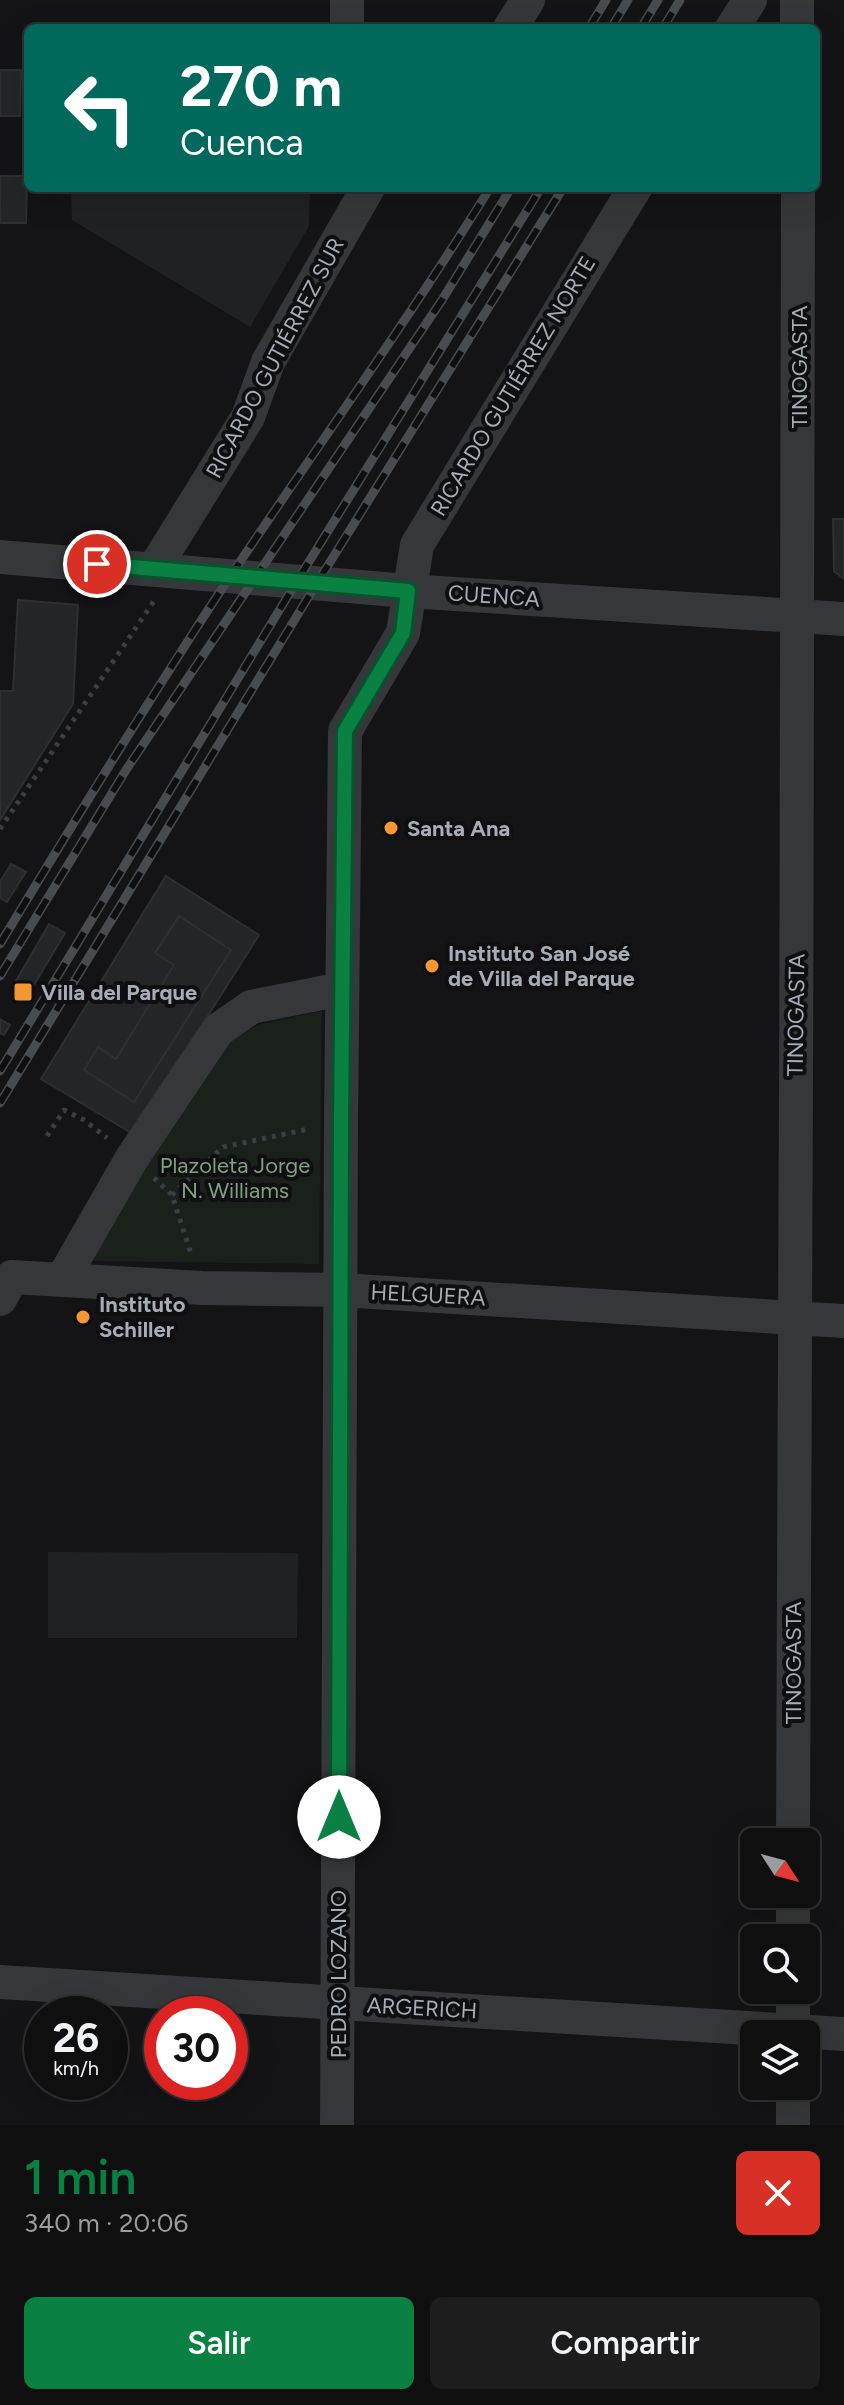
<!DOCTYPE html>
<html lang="es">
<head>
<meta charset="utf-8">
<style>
  :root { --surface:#0f0f10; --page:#1d1d1e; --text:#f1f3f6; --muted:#9b9c9f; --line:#2f2f30; --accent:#0b8043 }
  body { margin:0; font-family:Figtree,sans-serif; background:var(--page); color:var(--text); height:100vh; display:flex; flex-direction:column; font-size:30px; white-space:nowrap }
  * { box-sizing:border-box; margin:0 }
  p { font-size:26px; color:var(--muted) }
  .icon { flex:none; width:44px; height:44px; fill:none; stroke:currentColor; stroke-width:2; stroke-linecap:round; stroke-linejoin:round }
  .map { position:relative; height:2125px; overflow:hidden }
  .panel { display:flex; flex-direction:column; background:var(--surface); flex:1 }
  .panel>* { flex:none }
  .hud { position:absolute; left:24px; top:24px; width:796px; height:168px; border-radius:12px; box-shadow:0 8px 32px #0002,0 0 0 2px var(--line); background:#00695c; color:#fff; overflow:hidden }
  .needle { width:52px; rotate:126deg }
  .controls { position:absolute; left:740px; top:1828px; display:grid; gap:16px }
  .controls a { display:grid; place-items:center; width:80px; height:80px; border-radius:12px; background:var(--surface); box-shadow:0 8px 32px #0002,0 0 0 2px var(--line); font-size:40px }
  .speed { position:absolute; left:24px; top:1996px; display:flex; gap:16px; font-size:40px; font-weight:700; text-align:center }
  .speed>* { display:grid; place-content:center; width:104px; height:104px; border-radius:50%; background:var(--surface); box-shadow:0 8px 32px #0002,0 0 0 2px var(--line); line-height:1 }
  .speed small { font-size:20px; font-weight:400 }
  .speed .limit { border:12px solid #d22; background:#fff; color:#111 }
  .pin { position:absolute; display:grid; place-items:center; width:68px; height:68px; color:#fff; margin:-34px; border:4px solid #fff; border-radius:50%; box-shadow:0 2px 8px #0007 }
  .me { position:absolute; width:88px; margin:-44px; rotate:0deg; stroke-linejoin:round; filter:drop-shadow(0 0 6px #0008) }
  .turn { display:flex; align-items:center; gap:28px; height:168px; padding:0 24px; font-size:36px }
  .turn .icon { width:104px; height:104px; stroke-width:2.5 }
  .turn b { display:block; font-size:56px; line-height:68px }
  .round { display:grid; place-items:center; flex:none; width:84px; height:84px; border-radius:12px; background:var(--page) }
  .headline { display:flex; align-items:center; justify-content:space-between; height:136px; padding:0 24px }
  h1 { font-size:48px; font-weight:600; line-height:60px; color:var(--accent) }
  .action { display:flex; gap:16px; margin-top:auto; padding:16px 24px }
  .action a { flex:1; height:92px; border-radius:12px; background:var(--accent); color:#fff; font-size:32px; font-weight:600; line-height:92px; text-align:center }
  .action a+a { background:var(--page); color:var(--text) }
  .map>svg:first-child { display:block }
  .built { fill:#202123 }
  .green { fill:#1a211a }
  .building { fill:#242527; stroke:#2e2f32; stroke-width:2; fill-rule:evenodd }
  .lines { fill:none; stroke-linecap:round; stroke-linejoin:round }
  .path { stroke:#3b3e42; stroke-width:5; stroke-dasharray:4 6; stroke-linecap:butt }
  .minor { stroke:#35373b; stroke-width:34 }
  .rail-casing { stroke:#484b50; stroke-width:9 }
  .rail { stroke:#0f0f11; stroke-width:6; stroke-dasharray:18; stroke-linecap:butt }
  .route-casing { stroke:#07532c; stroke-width:20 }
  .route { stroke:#0b8043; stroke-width:14 }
  .poi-dot { fill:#f29731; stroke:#0f0f11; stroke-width:3 }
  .labels { text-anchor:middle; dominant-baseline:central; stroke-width:8; stroke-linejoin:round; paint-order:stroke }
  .street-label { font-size:22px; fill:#a6adb6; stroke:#0f0f11 }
  .poi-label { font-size:22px; font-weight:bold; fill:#a6adb6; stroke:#0f0f11; text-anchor:start }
  .park-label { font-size:22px; fill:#7fa17d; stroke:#0f0f11 }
</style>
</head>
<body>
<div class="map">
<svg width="844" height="2125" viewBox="0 0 844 2125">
  <rect width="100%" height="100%" fill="#141416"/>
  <!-- built -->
  <path class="built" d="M71 188H310L309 226 250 327 72 220Z
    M48 1552 298 1553 297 1638H48Z"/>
  <!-- green -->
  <path class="green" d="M322 1011 319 1264 91 1261 147 1155 224 1041 261 1024Z"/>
  <!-- building -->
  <path class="building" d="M0 70H21L20 116H0Z
    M0 176H27L26 223H0Z
    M833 519H844V579L834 571Z
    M18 600 78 605 73 704 0 820V691H13Z
    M11 864 26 872 7 902 0 898V882Z
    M166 876 259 935 133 1134 41 1079ZM179 916 231 950 134 1102 84 1070 98 1047 116 1059 174 965 155 953Z
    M179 916 231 950 134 1102 84 1070 98 1047 116 1059 174 965 155 953Z
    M49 924 65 933 31 990 16 981Z
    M0 1019 10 1025 4 1035 0 1033Z"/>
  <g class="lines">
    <!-- path -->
    <path class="path" d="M0 829 154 601
      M47 1136 64 1110 84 1120 107 1138
      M154 1178 172 1195 192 1257
      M172 1195 223 1147 309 1129"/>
    <!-- minor -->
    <path class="minor" d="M347 0V28
      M797 0V28
      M510 28 528 0
      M732 28 750 0
      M0 557 408 591 844 619
      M154 569 248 417 268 362 368 188
      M62 1280 132 1158 218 1030 251 1007 342 989
      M0 1299 12 1277 202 1288 341 1290 844 1321
      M793 1842C793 1291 800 739 798 188
      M793 1938V1894
      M0 1982 844 2034
      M793 2034V1990
      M337 2125 341 1123 345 731 403 633 417 545 635 188
      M793 2125V2086"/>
    <!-- rail casing -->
    <g class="rail-casing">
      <path id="rail" d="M589 28 606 0
        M611 28 628 0
        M641 28 658 0
        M663 28 680 0
        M0 944C75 820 151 696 231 575 318 446 408 320 490 188
        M0 976 126 770 442 300 511 188
        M0 1071 297 581 541 188
        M0 1103 317 583 563 188"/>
    </g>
    <!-- rail -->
    <use href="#rail" class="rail"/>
  </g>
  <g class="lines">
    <!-- route casing -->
    <g class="route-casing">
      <path id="route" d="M97 564 408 591 403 633 345 731 341 1123 339 1817"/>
    </g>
    <!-- route -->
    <use href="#route" class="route"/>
  </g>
  <!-- markers -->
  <g class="poi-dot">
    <circle cx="391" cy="828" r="8"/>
    <circle cx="432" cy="966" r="8"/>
    <rect x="13" y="982" width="20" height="20" rx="4"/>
    <circle cx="83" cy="1317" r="8"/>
  </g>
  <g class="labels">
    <!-- street labels -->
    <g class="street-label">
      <text transform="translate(275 358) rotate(-62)">RICARDO GUTIÉRREZ SUR</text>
      <text transform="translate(799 367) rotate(-90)">TINOGASTA</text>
      <text transform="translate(513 386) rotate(-59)">RICARDO GUTIÉRREZ NORTE</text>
      <text transform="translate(494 596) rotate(4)">CUENCA</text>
      <text transform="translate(796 1015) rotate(-89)">TINOGASTA</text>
      <text transform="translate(428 1295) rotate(3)">HELGUERA</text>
      <text transform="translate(793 1663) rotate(-90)">TINOGASTA</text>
      <text transform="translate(338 1974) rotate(-90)">PEDRO LOZANO</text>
      <text transform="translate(422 2008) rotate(3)">ARGERICH</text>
    </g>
    <!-- poi labels -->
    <g class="poi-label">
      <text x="407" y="828">Santa Ana</text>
      <text x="448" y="953">Instituto San José<tspan x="448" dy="25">de Villa del Parque</tspan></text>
      <text x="41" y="992">Villa del Parque</text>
      <text x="99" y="1304">Instituto<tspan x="99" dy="25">Schiller</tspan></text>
    </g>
    <!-- park labels -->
    <g class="park-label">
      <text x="235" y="1165">Plazoleta Jorge<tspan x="235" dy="25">N. Williams</tspan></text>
    </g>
  </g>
</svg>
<div class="controls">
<a><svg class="needle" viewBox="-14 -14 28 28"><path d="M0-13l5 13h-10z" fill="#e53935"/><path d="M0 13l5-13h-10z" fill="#9b9c9f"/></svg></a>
<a><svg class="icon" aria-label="search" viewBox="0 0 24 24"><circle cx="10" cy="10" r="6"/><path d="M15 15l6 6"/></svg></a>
<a><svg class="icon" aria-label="layers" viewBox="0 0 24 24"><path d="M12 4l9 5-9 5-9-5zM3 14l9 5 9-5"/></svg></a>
</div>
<div class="speed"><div>26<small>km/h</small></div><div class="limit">30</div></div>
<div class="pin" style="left:97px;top:564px;background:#d93025"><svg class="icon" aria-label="arrive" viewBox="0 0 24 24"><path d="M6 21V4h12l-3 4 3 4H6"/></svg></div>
<svg class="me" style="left:339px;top:1817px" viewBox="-20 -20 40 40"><circle r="19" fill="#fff"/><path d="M0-13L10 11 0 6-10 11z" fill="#0b8043"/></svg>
<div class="hud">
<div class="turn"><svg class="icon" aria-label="left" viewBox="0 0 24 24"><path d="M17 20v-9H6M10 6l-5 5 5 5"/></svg><div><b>270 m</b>Cuenca</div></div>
</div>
</div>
<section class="panel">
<div class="headline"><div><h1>1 min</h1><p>340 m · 20:06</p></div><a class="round" style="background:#d93025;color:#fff"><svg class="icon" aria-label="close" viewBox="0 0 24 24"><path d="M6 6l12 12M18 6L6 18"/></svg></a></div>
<div class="action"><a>Salir</a><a>Compartir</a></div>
</section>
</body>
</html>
